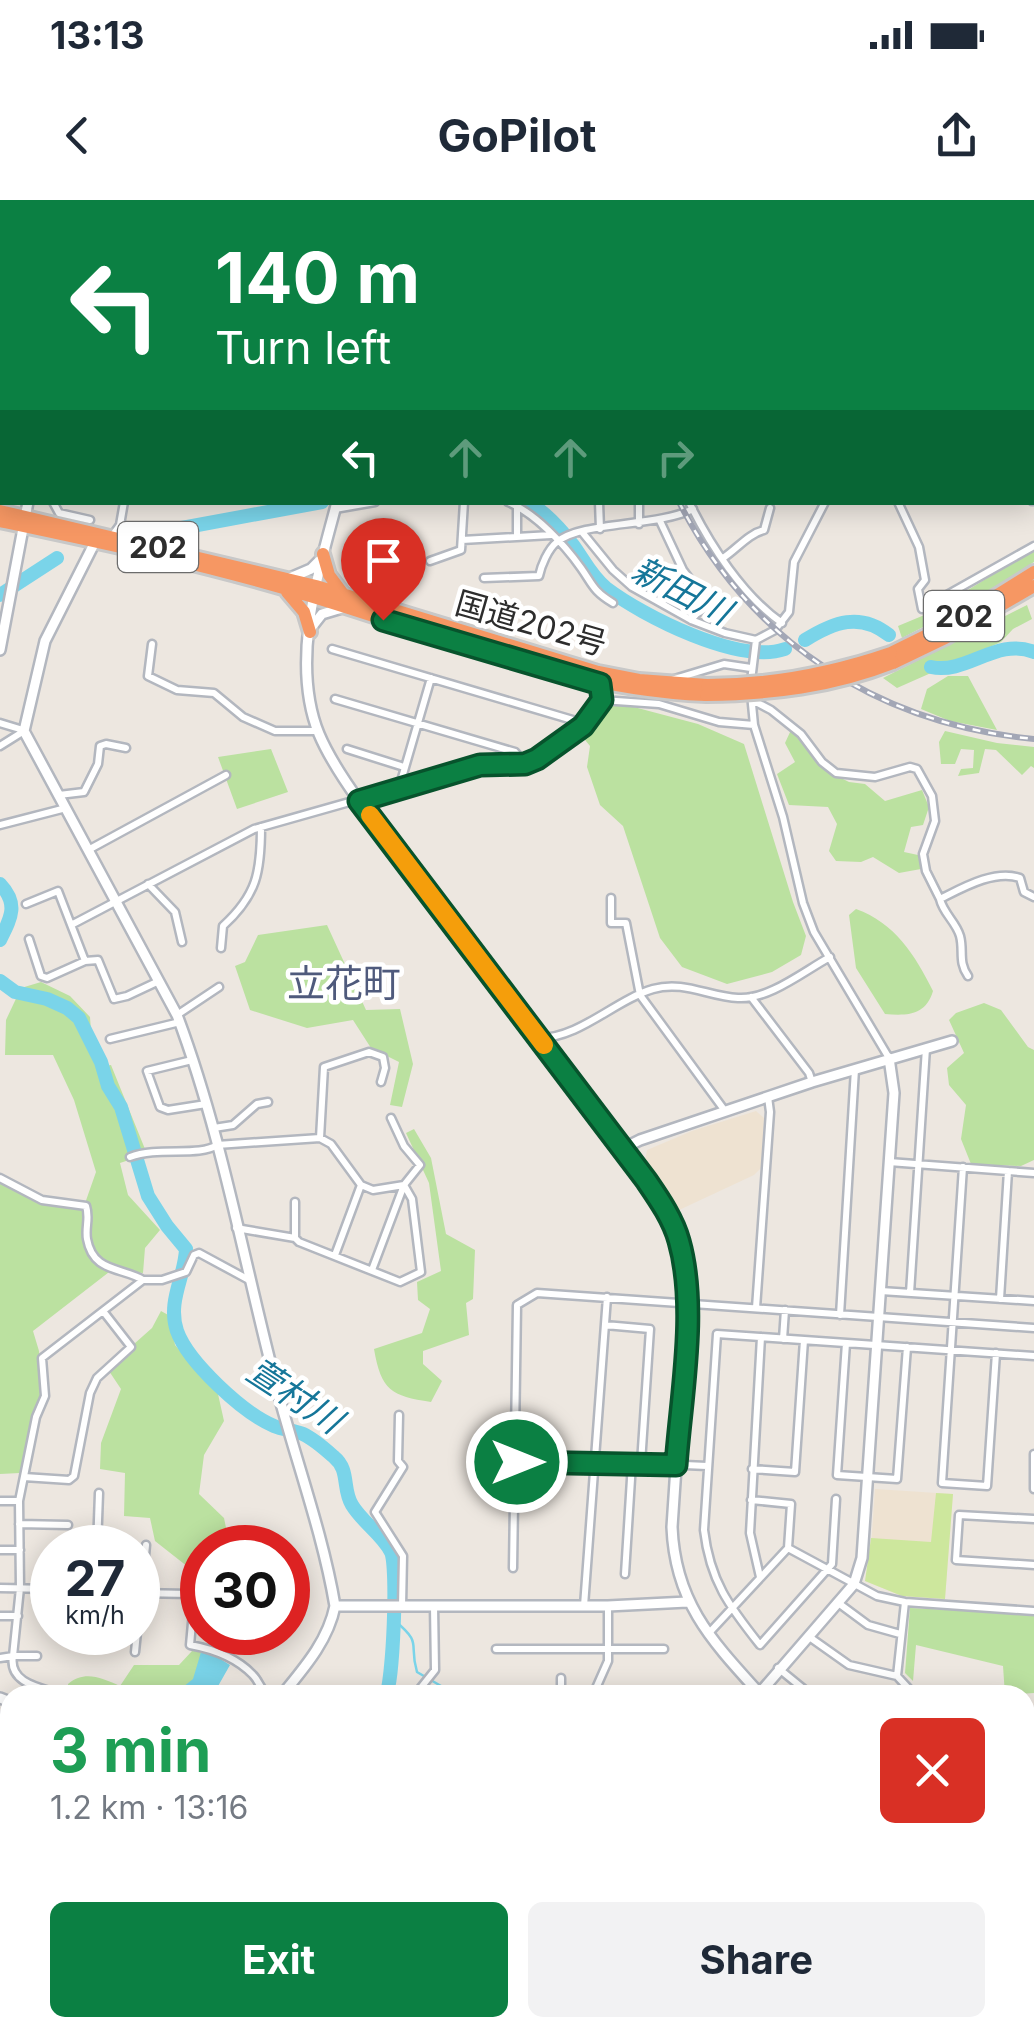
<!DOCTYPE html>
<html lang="en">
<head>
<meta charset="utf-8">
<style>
  :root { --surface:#fff; --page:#f2f2f3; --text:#1f2937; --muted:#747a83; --accent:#0b8043 }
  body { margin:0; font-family:Inter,"Noto Sans JP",sans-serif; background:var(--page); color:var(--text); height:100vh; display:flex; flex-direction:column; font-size:38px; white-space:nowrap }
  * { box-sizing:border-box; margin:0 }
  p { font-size:32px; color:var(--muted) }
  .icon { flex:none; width:55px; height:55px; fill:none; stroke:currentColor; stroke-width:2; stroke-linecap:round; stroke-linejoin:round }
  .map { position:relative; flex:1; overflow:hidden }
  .drawer { position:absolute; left:0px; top:1485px; width:1035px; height:352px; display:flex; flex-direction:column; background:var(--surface); border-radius:30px 30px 0 0; box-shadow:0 5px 25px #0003 }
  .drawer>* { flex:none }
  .top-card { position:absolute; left:0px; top:0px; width:1035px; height:305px; box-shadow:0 5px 25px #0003; background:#0b8043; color:#fff; overflow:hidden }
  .speed { position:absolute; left:30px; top:1325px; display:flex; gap:20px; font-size:50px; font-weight:700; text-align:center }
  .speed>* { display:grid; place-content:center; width:130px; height:130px; border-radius:50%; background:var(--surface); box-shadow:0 5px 25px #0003; line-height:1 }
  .speed small { font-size:25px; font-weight:400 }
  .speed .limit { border:15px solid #d22; background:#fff; color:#111 }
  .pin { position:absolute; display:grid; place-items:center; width:85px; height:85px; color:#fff; margin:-102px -42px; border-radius:50% 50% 50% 0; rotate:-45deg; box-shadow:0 0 10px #0007 }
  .pin .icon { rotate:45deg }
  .me { position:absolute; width:110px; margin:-55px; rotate:90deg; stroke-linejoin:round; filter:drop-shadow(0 0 8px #0008) }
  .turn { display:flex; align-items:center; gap:35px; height:210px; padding:0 50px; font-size:45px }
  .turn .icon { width:130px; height:130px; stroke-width:2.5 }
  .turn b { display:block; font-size:70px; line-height:85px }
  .lanes { display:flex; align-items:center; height:95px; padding:0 50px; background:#0003; justify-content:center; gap:50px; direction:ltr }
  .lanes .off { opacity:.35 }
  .round { display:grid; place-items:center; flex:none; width:105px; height:105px; border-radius:15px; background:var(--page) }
  .summary { display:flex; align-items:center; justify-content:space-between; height:170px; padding:0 50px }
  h1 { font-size:60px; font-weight:700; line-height:75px; color:#1e9e55 }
  .cta { display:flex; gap:20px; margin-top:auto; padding:20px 50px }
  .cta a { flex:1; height:115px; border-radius:15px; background:var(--accent); color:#fff; font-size:40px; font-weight:700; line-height:115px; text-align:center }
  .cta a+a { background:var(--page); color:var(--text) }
  .status { display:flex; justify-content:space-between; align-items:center; height:70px; padding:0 50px; background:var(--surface); direction:ltr }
  .status svg { height:28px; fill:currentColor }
  header { display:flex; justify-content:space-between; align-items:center; height:130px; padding:0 50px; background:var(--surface); font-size:45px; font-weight:700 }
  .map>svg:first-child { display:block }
  .industrial { fill:#e1e0e7 }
  .education { fill:#eee2d1 }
  .green { fill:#bbe1a0 }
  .pitch { fill:#cde79d }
  .water { fill:#7ad4e9 }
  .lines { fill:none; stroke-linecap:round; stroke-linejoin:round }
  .stream { stroke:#7ad4e9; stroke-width:2.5 }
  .river { stroke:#7ad4e9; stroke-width:14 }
  .street-casing { stroke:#b3b7bf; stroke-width:11 }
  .secondary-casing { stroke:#b3b7bf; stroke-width:14 }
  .highway-casing { stroke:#c8c8c8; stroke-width:18 }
  .street { stroke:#fff; stroke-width:6 }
  .secondary { stroke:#fff; stroke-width:9 }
  .highway { stroke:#f69763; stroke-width:12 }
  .rail-casing { stroke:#a3a7b6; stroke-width:6 }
  .rail { stroke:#fff; stroke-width:2.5; stroke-dasharray:8; stroke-linecap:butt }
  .highway-bridge-casing { stroke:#c8c8c8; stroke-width:18; stroke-linecap:butt }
  .highway-bridge { stroke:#f69763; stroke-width:12 }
  .route-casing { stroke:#07532c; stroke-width:25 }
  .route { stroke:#0b8043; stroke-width:18 }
  .slow { stroke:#f59e0b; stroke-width:18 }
  .labels { text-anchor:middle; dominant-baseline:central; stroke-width:9; stroke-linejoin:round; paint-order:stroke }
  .shield { fill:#fff; stroke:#6c6c6c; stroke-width:2.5 }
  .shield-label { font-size:30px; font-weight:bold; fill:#2d2d2d }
  .street-label { font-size:32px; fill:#2d2d2d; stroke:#fff }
  .water-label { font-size:35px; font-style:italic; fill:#157699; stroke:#fff }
  .quarter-label { font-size:38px; fill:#4f5a7c; stroke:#fff }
</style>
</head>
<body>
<div class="status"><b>13:13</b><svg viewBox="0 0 49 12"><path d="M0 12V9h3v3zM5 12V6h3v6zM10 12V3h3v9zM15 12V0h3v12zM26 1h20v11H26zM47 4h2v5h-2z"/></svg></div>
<header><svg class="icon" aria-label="back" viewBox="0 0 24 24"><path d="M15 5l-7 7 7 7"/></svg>GoPilot<svg class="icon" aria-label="share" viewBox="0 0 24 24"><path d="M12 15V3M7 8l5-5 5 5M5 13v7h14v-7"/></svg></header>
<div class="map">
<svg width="1034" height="1836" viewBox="0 0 1034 1836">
  <rect width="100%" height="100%" fill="#ede7e0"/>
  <!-- industrial -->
  <path class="industrial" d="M0 1510 10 1514V1549L0 1571Z"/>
  <!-- education -->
  <path class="education" d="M756 911 764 918 761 968 754 975 677 1011 645 961 647 950 692 931Z
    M875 1289 953 1294 945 1399 902 1396 865 1381 870 1363Z"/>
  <!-- green -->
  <path class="green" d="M1034 349V362L975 400 902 438 898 426 934 411Z
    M1027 405 1032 419 1013 429 1001 442 897 488 883 478Z
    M948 476H968L997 530 950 521 921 509 927 489Z
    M615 502 698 524 744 544 793 702 806 736 801 755 772 772 727 784 682 767 660 738 623 626 600 605 587 567 590 546 581 535 602 508Z
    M791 530 825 570 849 582 865 584 885 601 922 590 929 607 923 625 911 627 904 652 918 655 921 669 899 673 873 657 861 662 836 661 829 651 837 624 828 607 789 605 777 574 795 562 785 543Z
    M945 531 997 543 1034 547V568L1031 566 1022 575 996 550 985 549 979 573 958 576 961 569 973 568 974 550 961 549 955 564H941L939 542Z
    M271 549 288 592 237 609 218 557Z
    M856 709C895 723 915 755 933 791 926 815 908 816 885 814L856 768 849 715Z
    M327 725 366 810 400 809 413 864 402 907 390 905 399 862 371 848 353 820 307 828 250 810 235 766 245 762 258 735Z
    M41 782 70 796 90 817 91 831 105 866 111 865 147 954 120 963 128 995 160 1030 145 1048 143 1073 113 1069 33 1131 39 1151 42 1195 33 1212 20 1273 0 1274V982L42 1004 83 1009 96 972 74 900 53 855H5L6 820 21 788Z
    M984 803 1001 810 1028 847 1034 850V960L1021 966 971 964 961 939 966 905 949 885 947 868 964 853 949 820 956 813Z
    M414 929 431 958 446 1034 475 1050 473 1099 466 1103 469 1135 423 1151V1164L442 1181 431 1202C391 1196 381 1190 374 1149L422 1133 430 1109 418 1100 417 1082 441 1071 429 983 406 933Z
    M161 1111 170 1116 175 1145 218 1194 224 1221 204 1255 199 1294 224 1318 230 1347 202 1348V1378L155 1341 150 1318 124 1316 125 1273 100 1269 101 1243 121 1189 109 1171 134 1151V1144L152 1128Z
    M910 1408 1034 1414V1493L1005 1495 1003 1466 916 1445 913 1481 905 1473Z
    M192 1451 211 1452 187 1495H77L68 1492V1484C85 1470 101 1478 120 1486L134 1465H179Z"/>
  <!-- pitch -->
  <path class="pitch" d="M936 1293 953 1294 945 1399 902 1396 865 1381 871 1338 931 1342Z"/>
  <!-- water -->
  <path class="water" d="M201 1452 214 1455 230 1465 213 1495H173L193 1479Z
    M1025 1621 1034 1623V1836H929L931 1828H1025Z"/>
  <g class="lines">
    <!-- stream -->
    <path class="stream" d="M394 1420C424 1445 408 1442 417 1472L441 1486 444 1495
      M365 1828 367 1836"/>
    <!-- river -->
    <path class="river" d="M529 302C547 314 560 328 573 345 584 360 591 376 606 388 643 416 739 465 785 449
      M160 332 322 302
      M0 395 57 358
      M805 440C834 422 860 412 889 435
      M931 467C967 475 996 437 1034 452
      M0 684C19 704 11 718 0 740
      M0 781 15 792 47 799 67 808 79 818 101 862 108 886 121 907 148 996 167 1026 186 1049C185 1077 167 1101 177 1131 188 1162 243 1213 274 1226 283 1230 294 1230 303 1234 314 1239 325 1249 334 1257 350 1270 342 1289 352 1305 362 1322 382 1334 391 1352 398 1368 393 1481 386 1495
      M7 1743 10 1741"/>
    <!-- street casing -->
    <g class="street-casing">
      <path id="street" d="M279 0 294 2
        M507 0 511 2
        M622 0 624 2
        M843 0 856 2
        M200 2 201 0
        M378 2 379 0
        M457 2 459 0
        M581 2 586 0
        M782 2 783 0
        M1031 2 1033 0
        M0 28 2 29
        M1032 44 1034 42
        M0 207H2
        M1032 240 1034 241
        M0 253 2 254
        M0 297 2 295
        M1032 301H1034
        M53 302 59 313 90 320
        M508 302C535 313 564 344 581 368 593 385 593 391 613 403
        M599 302 600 329
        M639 302V324
        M689 302C710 345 743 396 782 423
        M898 302 919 347 925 380 918 389 922 409 1034 346
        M517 307V337
        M335 309 375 302
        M660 321 683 370 707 402 691 420
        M582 332 613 370 632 387 691 420 725 433 756 440 775 430 789 412 794 362 825 302
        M112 336 120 325 124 302
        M462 340 551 335
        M723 358C737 349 748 334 764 330L770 308
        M430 361 461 350 464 302
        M484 378 539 376C541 366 548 349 557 342 581 321 657 327 693 309
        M152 444 148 476 177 490 214 493 243 517 275 531H318
        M332 449 576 521 583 526
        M671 480 724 464 751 468
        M751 481 756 440
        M751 494 754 525 783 617 803 703 814 732 889 858
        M335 499 515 552 525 563
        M602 500 659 504 719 522 754 525
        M752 500 771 510 801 534 822 562 836 573 875 577 910 567 917 569 932 596 935 621 923 654 926 671 940 699C962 688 995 669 1020 678L1024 692 1034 697
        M0 523 23 530
        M0 546 24 531
        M347 549 404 567
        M399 588 431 478
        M59 595 84 592 98 564 100 546 106 544 126 548
        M0 625 66 608
        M90 649 226 575
        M148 684 175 712 182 742
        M611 698V723H626L640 795 725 911
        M940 699C943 713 956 722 960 736 964 751 958 762 968 776
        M26 704 58 691 85 761 47 778 41 776 29 739
        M73 724 254 629 480 565 525 563 537 559 572 536 602 500 600 484
        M221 748 223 726C257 695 261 672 261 627
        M85 761 98 760 114 799 127 796 159 781
        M751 797 809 873 812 882
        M177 815 219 787
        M539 838C580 838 615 800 653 789 684 780 709 797 738 798 769 800 804 771 830 757
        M110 839 180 822
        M192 860 147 871 160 907 168 910 206 904
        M214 928 233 925 257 904 268 902
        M320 938 324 867 369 852 383 857 385 868 381 882
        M130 957C158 946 199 957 217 945L320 938 331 944 361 985 335 1055
        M889 962 1034 973
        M963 967 942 1283 987 1286 996 1153
        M0 978 42 1000 86 1006C90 1018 85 1027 87 1039 93 1073 122 1067 143 1080
        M361 985 373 990 404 985 420 965 404 946 391 918
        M236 1028 295 1038 299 1042 400 1082 421 1072 412 999 404 985 372 1070
        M295 1038V1002
        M881 1091 1034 1101
        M910 1093 926 848
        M1000 1099 1008 971
        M756 1108 770 912 768 897
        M840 1115 855 869
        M605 1125 650 1129 641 1263
        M783 1139 785 1110
        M846 1143 837 1275 897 1279 907 1147
        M399 1215 398 1261 403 1267 375 1312 403 1356 402 1406
        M1034 1254V1289
        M491 1262 595 1261 707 1266
        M752 1269 795 1272 804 1140
        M24 1277 69 1280 74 1276 90 1193 97 1178 131 1147 103 1111
        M836 1299 832 1364 760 1445C729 1406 710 1381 704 1330L717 1134 1034 1156
        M751 1300 791 1304 788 1348
        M0 1301H19
        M1034 1319 959 1315 956 1360 1034 1365
        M19 1324 68 1325
        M97 1348 99 1293
        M0 1350H20
        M513 1368 517 1105 537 1093 1034 1128
        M625 1374 632 1263
        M760 1377 750 1333 761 1137
        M0 1388 52 1389
        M138 1393 190 1394 194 1401 190 1445C212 1449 237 1458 253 1475 259 1481 260 1489 268 1495
        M837 1402 868 1425 900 1434
        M584 1406 607 1097
        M0 1416H18
        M138 1431 146 1345
        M709 1433 788 1348 877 1396 905 1402 1034 1411
        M808 1436 849 1465 897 1476 909 1489 908 1495
        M496 1449H664
        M135 1452 137 1432
        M37 1456H13L20 1388 19 1301 36 1217 45 1196 42 1158 143 1080H162L186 1072 194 1055 199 1053 249 1080
        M0 1458 13 1456C8 1484 42 1488 63 1495
        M778 1468 811 1495
        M897 1476 905 1402
        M561 1478V1495
        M415 1495 435 1470 434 1406
        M593 1495 608 1461V1406
        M0 1581 10 1559
        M0 1625 10 1629
        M0 1670 10 1646
        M0 1683 10 1688
        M2 1812 10 1796
        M25 1828 32 1836
        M266 1828 268 1836
        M391 1828 396 1836
        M700 1828 764 1836
        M468 1836V1828
        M505 1836 506 1828
        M551 1836 552 1828
        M599 1836 600 1828
        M802 1836 803 1828
        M851 1836 853 1828
        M923 1836 925 1828"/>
    </g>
    <!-- secondary casing -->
    <g class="secondary-casing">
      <path id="secondary" d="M977 0 978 2
        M118 2 119 0
        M498 2 500 0
        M1032 108 1034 111
        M0 157H2
        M337 302C318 373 290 463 319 534 329 558 344 580 359 601L663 1004C678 1037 685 1066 687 1103L672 1327C675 1403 712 1441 761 1495
        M96 340 45 441 24 531 177 815C221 932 243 1057 274 1177 293 1253 322 1329 335 1406 328 1441 304 1468 282 1495
        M290 378 311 369 319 361
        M311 428 322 414 342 408
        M0 450 28 302
        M622 949 640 940 812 882 952 841
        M335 1406H608L687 1402
        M758 1495 854 1384 862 1358 894 893 889 858
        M0 1498 10 1502
        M1025 1573 1034 1574
        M0 1742 10 1718
        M650 1836 651 1828"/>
    </g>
    <!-- highway casing -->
    <g class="highway-casing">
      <path id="highway" d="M0 311 316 386 598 472 639 480 707 485
        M0 321C104 343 209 365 310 396 440 435 569 490 706 495
        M323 354 329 375 344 395
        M287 392 304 412 310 432
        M891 453 954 422 1034 372
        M893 463 945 438 1034 386"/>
    </g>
    <!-- street -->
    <use href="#street" class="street"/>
    <!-- secondary -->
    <use href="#secondary" class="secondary"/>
    <!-- highway -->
    <use href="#highway" class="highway"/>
    <!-- rail casing -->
    <g class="rail-casing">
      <path id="rail" d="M304 0 318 2
        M679 302C750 442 879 524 1034 539"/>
    </g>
    <!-- rail -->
    <use href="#rail" class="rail"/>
    <!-- highway-bridge casing -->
    <g class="highway-bridge-casing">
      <path id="highway-bridge" d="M707 485C771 485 830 474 891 453
        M706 495C771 494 832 487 893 463"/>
    </g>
    <!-- highway-bridge -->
    <use href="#highway-bridge" class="highway-bridge"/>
  </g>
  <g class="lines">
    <!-- route casing -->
    <g class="route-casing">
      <path id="route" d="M383 420 600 484 602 500 583 526 537 559 525 564 480 565 359 601 646 980C659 999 673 1019 679 1041 698 1108 681 1196 676 1265L517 1262"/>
    </g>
    <!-- route -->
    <use href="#route" class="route"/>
    <!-- slow -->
    <path class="slow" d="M370 615 544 845"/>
  </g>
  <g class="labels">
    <!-- shield labels -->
    <g class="shield">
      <rect x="118" y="322" width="80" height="50" rx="8"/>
      <rect x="924" y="391" width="80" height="50" rx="8"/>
    </g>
    <g class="shield-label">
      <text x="158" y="347">202</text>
      <text x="964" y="416">202</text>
    </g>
    <!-- street labels -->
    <g class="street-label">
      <text transform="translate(531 423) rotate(16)">国道202号</text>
    </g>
    <!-- water labels -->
    <g class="water-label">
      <text transform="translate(682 390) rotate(27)">新田川</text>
      <text transform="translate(295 1195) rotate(33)">萱村川</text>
    </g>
    <!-- quarter labels -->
    <g class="quarter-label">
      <text x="344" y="783">立花町</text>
    </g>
  </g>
</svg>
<div class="speed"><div>27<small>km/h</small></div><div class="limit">30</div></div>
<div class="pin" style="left:383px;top:420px;background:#d93025"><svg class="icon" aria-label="arrive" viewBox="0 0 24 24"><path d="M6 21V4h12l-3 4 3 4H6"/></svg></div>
<svg class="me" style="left:517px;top:1262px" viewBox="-20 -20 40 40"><circle r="17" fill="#0b8043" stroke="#fff" stroke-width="3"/><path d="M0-11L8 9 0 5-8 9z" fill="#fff"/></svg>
<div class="top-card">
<div class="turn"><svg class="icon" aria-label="left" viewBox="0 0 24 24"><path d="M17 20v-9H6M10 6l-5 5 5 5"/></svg><div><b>140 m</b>Turn left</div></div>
<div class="lanes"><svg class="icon" aria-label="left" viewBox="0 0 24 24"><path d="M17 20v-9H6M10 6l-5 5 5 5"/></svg><svg class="icon off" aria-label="ahead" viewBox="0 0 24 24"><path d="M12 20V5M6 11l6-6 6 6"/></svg><svg class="icon off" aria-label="ahead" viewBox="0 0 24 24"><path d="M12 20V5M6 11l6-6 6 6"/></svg><svg class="icon off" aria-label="right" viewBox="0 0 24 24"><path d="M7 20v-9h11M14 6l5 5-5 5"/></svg></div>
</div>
<section class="drawer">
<div class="summary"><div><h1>3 min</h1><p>1.2 km · 13:16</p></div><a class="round" style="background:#d93025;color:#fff"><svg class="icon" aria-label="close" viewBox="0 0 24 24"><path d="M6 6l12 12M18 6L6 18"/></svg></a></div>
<div class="cta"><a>Exit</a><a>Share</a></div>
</section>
</div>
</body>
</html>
